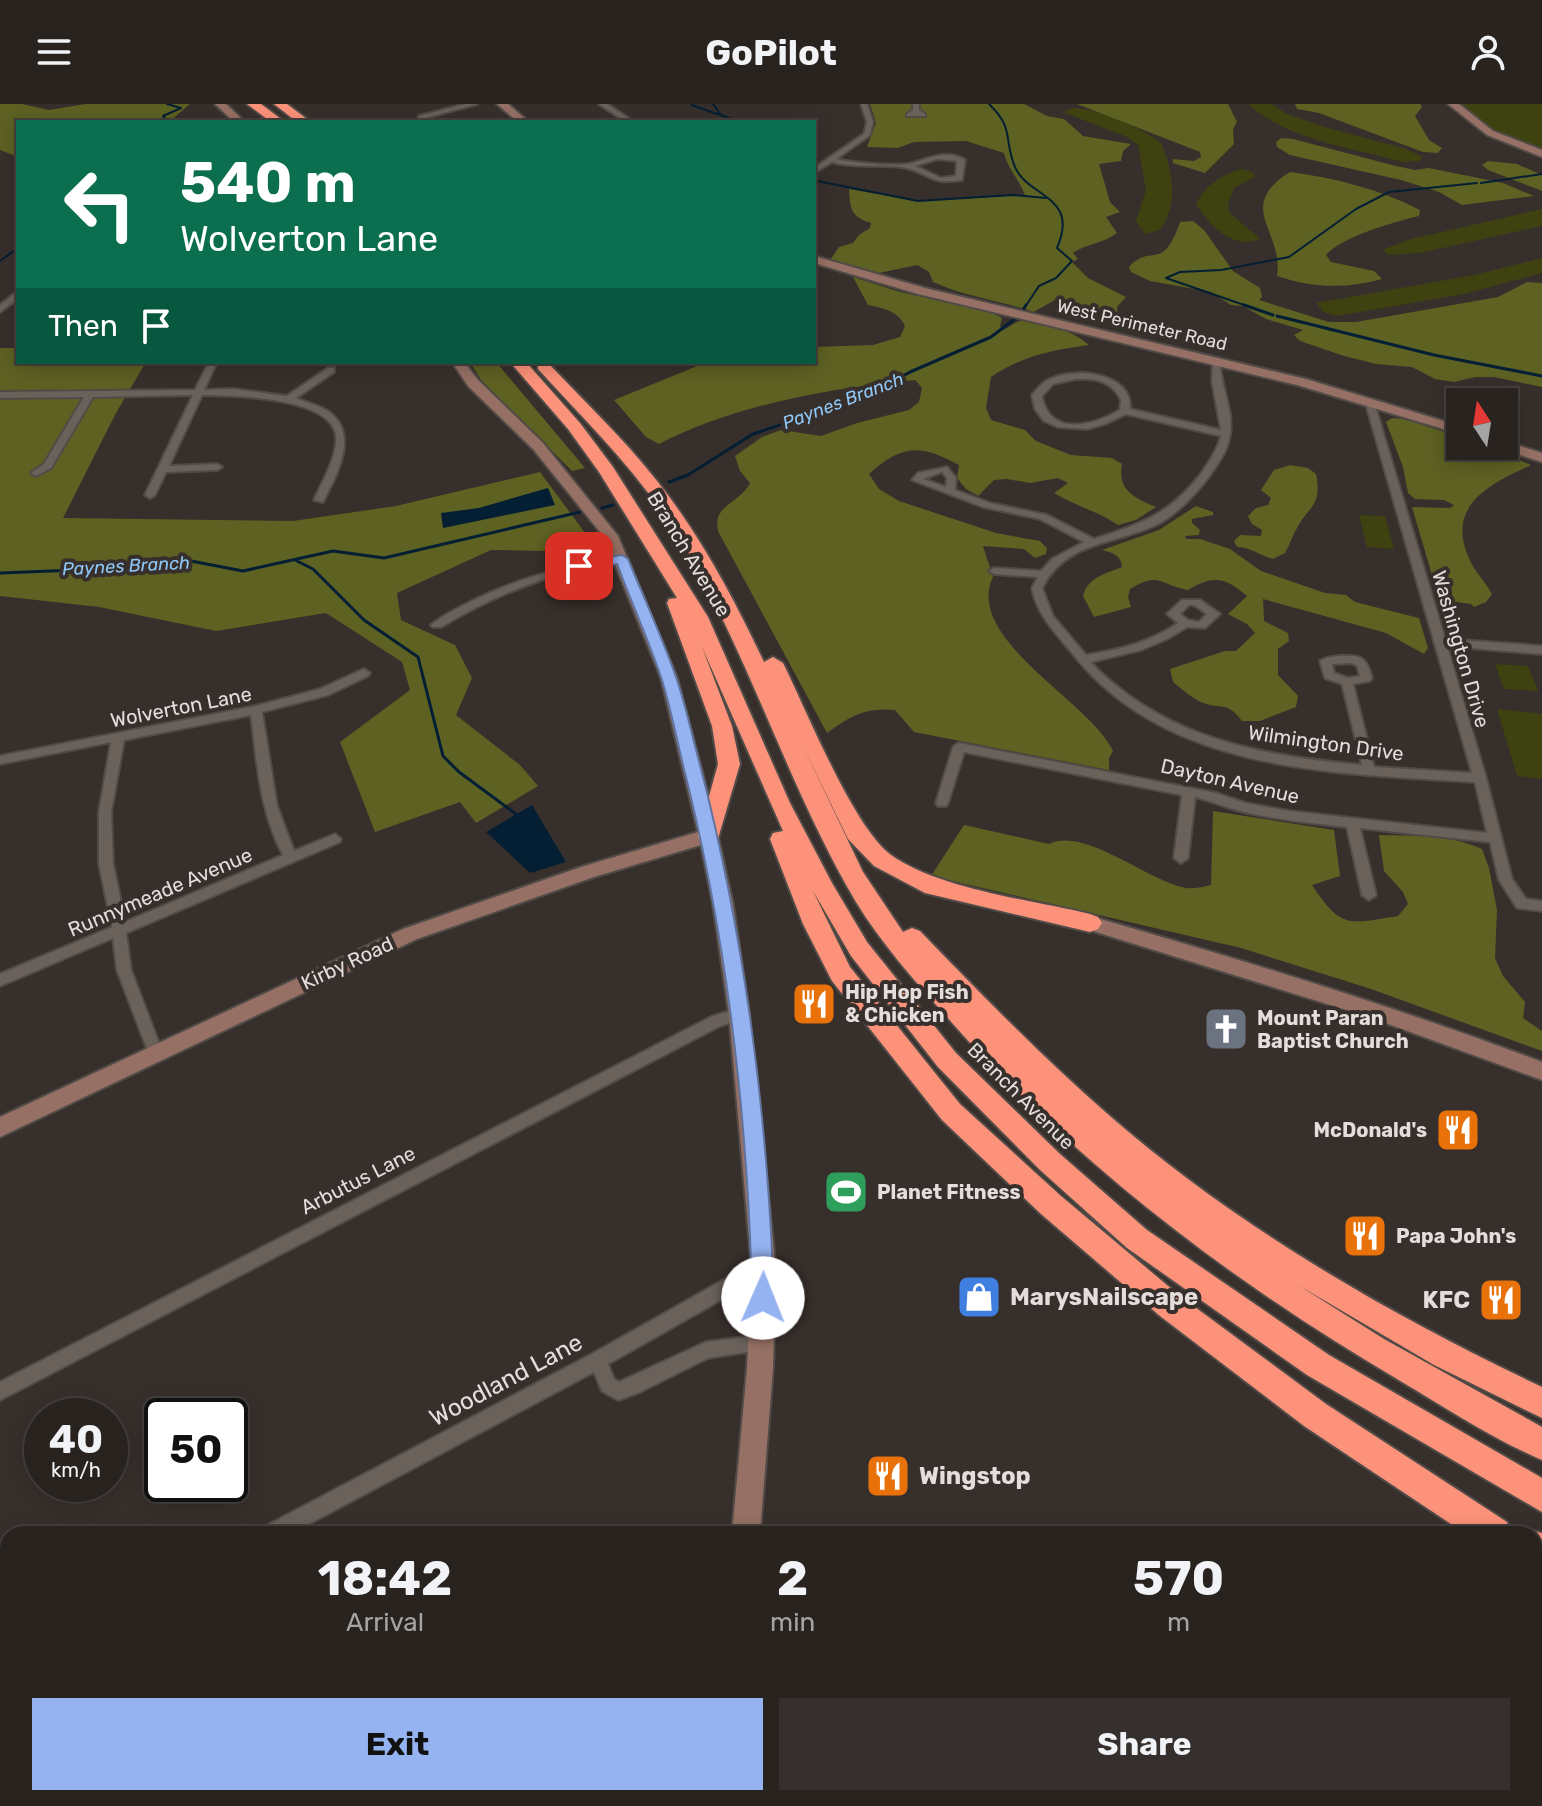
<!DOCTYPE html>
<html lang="en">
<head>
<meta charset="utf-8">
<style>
  :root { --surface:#292320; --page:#352f2d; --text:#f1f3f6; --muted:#a5a4a5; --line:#45403e; --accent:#95b2f1 }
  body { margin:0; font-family:Rubik,sans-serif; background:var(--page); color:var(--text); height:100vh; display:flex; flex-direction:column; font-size:30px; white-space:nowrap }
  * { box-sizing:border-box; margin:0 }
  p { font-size:26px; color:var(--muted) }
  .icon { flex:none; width:44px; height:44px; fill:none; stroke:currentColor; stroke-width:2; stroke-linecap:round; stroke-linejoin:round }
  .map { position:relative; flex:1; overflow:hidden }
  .side { position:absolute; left:0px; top:1422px; width:1542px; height:280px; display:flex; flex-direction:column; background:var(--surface); border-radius:24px 24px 0 0; box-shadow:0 4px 20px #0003,0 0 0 2px var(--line) }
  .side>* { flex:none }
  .banner { position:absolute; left:16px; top:16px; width:800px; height:244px; border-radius:0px; box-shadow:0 4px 20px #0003,0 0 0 2px var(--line); background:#0b6e4f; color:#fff; overflow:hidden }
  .needle { width:52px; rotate:348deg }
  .fabs { position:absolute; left:1446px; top:284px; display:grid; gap:16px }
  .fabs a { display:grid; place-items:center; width:72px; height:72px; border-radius:0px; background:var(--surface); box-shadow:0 4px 20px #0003,0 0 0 2px var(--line); font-size:40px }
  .speed { position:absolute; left:24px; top:1294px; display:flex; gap:16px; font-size:40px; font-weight:700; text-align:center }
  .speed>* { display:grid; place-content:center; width:104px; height:104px; border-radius:50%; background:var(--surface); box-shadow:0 4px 20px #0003,0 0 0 2px var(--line); line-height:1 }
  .speed small { font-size:20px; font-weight:400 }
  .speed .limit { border:4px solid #111; border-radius:12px; background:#fff; color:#111 }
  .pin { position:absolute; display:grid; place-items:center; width:68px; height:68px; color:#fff; margin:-34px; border-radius:16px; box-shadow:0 4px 12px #0006 }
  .me { position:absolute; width:88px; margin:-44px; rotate:1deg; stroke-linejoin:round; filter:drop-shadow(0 0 6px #0008) }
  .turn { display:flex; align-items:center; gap:28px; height:168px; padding:0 32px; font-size:36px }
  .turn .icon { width:104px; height:104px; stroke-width:2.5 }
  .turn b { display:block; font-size:56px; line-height:68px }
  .then { display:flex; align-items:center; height:76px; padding:0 32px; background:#0003; gap:16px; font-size:30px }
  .eta { display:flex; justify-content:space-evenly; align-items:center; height:136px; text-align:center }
  .eta b { font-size:48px; font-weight:700; line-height:56px }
  .button { display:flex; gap:16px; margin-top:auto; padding:16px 32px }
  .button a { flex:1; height:92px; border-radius:0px; background:var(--accent); color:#111; font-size:32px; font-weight:700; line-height:92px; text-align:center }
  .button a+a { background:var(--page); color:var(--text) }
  header { display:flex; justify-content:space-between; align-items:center; height:104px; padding:0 32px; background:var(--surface); font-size:36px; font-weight:700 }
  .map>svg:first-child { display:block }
  .green { fill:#3e4110 }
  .forest { fill:#5d6122 }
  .water { fill:#041f34 }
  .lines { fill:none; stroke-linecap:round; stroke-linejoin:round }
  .stream-far1 { stroke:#041f34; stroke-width:2 }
  .stream { stroke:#041f34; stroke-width:3 }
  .street-casing { stroke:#514b47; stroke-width:4 }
  .secondary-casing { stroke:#514b47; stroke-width:4 }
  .highway-casing { stroke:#514b47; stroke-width:4 }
  .street { fill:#6a615b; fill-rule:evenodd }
  .secondary { fill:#967064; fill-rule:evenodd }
  .highway { fill:#fd927a; fill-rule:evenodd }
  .route { fill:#95b2f1; stroke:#61749d; stroke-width:2 }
  .labels { text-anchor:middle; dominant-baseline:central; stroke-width:8; stroke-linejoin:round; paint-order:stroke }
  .far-street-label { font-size:18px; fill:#e3dedb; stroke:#372f2b }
  .far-water-label { font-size:18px; font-style:italic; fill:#8ec9fa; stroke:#372f2b }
  .street-label { font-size:20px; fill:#e3dedb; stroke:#372f2b }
  .poi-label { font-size:20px; font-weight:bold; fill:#e3dedb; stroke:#372f2b; text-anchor:start }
  .near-poi-label { font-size:24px; font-weight:bold; fill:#e3dedb; stroke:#372f2b; text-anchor:start }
  .near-street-label { font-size:24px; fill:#e3dedb; stroke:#372f2b }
</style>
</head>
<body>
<header><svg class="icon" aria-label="menu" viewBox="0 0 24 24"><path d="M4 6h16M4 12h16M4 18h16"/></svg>GoPilot<svg class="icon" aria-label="person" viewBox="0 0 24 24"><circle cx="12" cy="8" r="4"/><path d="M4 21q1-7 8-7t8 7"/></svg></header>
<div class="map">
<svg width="1542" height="1702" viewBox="0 0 1542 1702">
  <rect width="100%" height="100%" fill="#372f2b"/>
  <!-- green -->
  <path class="green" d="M1248 0H1272L1285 9 1321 22 1406 45 1423 53 1419 57 1403 58C1352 44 1288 36 1248 0Z
    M1457 0H1542V48L1492 28Z
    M1072 4C1094 3 1144 25 1161 39 1173 67 1179 99 1160 126L1145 130 1136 117 1146 86 1138 41 1127 33 1063 8Z
    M1243 65 1254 69 1255 73 1234 84 1228 100 1229 108 1260 135C1231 146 1211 121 1196 101 1201 85 1226 67 1243 65Z
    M1542 105V122L1420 149 1389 151 1382 146 1411 135Z
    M1542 154V169L1464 190 1337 212 1324 208 1316 199 1474 171Z
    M1359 411 1385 412 1394 445 1367 443Z
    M1495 560 1528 562 1538 587 1504 585Z
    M1497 605 1542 610V675L1517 672Z"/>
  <!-- forest -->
  <path class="forest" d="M0 0H22L49 6 86 0H190L169 18H18V53L0 46Z
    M870 0H1024L1047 12 1064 15 1083 32 1131 40 1123 47 1121 57 1099 60 1110 98 1120 108 1106 113 1117 129C1103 140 1087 139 1073 149L1078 155 1072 158 1088 174 1126 193 1117 203 1118 212C1076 225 1088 206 1058 194L1034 208C1002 197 966 193 933 178L929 168 917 161 879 169 830 156 839 143 853 139 859 131 870 124 871 119C851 113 850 105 849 85L918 97 1025 91C1019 75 1008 65 1004 49L966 37 914 38 898 44 867 43 876 19Z
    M1077 0H1228L1237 18 1233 25 1234 40 1205 69 1173 59V55L1194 57 1201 53 1200 48Z
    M1295 0H1420L1422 3 1415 12 1429 36 1442 44 1438 49 1423 48 1319 9 1297 5Z
    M1281 34 1293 35 1396 62 1415 66 1429 64 1503 79 1534 92 1462 101 1439 88 1401 76 1290 51 1277 43 1276 38Z
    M1488 57 1517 60 1542 71V87L1488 66 1482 61Z
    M1290 68C1335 74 1379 85 1420 106L1419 112C1394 118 1343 132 1326 151L1331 158 1374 167 1382 175C1348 185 1311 184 1277 172 1284 127 1234 103 1290 68Z
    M1193 117 1204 126 1233 167 1260 184 1262 193 1259 196 1329 218H1356L1498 193 1527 178 1542 179V283L1494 273H1476L1454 278 1435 275 1412 263 1376 260 1344 252 1300 237 1294 231 1303 226 1266 215 1243 202 1231 201 1211 188 1150 177 1131 168 1129 163C1152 138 1162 170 1180 118Z
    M853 173 900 188 990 208 1002 214 1000 222 1003 226C1009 224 1014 218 1021 217 1040 215 1075 228 1089 241 1053 246 1021 252 991 273L986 304 991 316 1025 326 1036 337 1071 351 1112 354 1122 360C1117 386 1134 394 1156 403L1136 416 1118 421C1098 407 1075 402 1054 389L1068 379 1058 374 1030 379 1007 375 994 376 978 392 966 385 957 374 959 361C921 340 902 340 869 370L879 385 899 397 996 429 1040 437 1047 444 1046 450 1035 454 1024 445 983 442 993 473C963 535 1091 598 1113 647L1109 654V666L914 628 895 606C866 603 850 612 827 629L719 429C709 402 741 399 750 379L740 367 735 352 762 333 781 326 821 332 857 319 909 306 919 298 922 284 915 276C829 284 735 301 659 340L646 333 614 296 707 258H814V243L873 241 900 233 905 222C898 207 883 204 868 201Z
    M0 244H18V258H146L116 309 63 414 293 417 396 402 540 368 594 441 545 447 491 446 397 489 401 516 455 541 472 574 456 611 520 661 538 682 476 719 460 698 375 728 340 638 410 586 402 558 326 509 216 527 99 503 0 492Z
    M470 258H496L585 364 572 367 481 276Z
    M1392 314 1404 315 1460 333V342H1485L1531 361C1484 383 1441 405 1474 464 1480 473 1487 481 1492 490L1486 498 1474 503 1471 500 1449 497 1437 488 1412 403 1450 404 1454 401 1444 396 1415 395 1408 389 1403 363 1386 318Z
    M1290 361 1308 364 1316 370C1322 403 1310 400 1297 424 1292 432 1290 441 1285 449L1273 455C1259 451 1250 443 1237 443L1234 437 1240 431 1261 432 1262 426 1252 420 1248 412 1256 404 1268 401 1271 394 1261 386 1274 366Z
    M1196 402 1213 408V411L1192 415V419L1200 426 1199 431 1185 432 1186 435H1200L1230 445 1261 467 1325 489 1346 491 1355 498 1419 514 1428 544 1424 550 1386 529 1263 495 1264 517 1288 529 1289 537 1278 545V571L1298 592 1296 603 1260 617H1242C1227 596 1219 606 1201 598 1190 593 1182 585 1173 578L1170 565 1225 547H1236L1255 529 1247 520 1228 510 1247 492C1225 473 1213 471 1188 486 1159 481 1160 467 1130 485L1128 493 1131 503 1094 513 1083 492C1088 473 1105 470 1122 463 1121 451 1113 449 1102 446L1159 426Z
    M1213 707 1334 726 1340 772 1312 781C1341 825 1348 820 1398 812L1408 800 1403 788 1384 767 1379 731C1414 732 1450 730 1482 745L1489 764 1497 806 1495 854 1503 872 1525 898 1523 914 1542 927V947L1371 885 1241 844 931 772 964 721 1049 740C1084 722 1148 777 1186 784 1194 785 1203 783 1211 781Z"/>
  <!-- water -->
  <path class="water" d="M548 384 555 401 443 424 441 409 479 404Z
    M532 701 566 758 530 769 486 728Z"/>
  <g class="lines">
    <!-- stream-far1 -->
    <path class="stream-far1" d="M167 0 181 4 163 12 168 18
      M713 0 721 11 738 18
      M989 0C1015 25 1003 34 1015 63 1028 94 1080 91 1057 144L1072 157 1056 174 1039 182 1025 203
      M692 1 720 11
      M817 77 918 97 1012 91 1046 94
      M1481 79 1542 70
      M0 157 18 144
      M1250 203 1166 174 1180 168 1221 166 1289 153 1356 105 1389 88 1477 79"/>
    <!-- stream -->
    <path class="stream" d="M1244 201 1273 211
      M1023 206 1026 201
      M1277 212 1434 251 1542 272
      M669 378 688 371 753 330 866 292 910 268 991 233 1016 214
      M602 404 613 401
      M295 456 313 465 364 516 418 553 443 652 459 668 516 710
      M0 469 152 463 191 457 243 467 333 447 384 454 580 408"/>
    <!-- street casing -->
    <g class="street-casing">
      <path id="street" d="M466 0H477L425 14V18H419V12Z
        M599 0H607L634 18H626Z
        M861 0H867L873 18 870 31 836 55C853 59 892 62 908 60 928 56 945 44 965 56L962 76C930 81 933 71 907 64 884 59 857 65 832 58L814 69V64L864 30 867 18ZM937 55 957 57 956 72 941 74 915 62Z
        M913 0H919V6L925 10V12H907V10L913 6Z
        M15 189H18V195L0 208V201Z
        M1213 255 1220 257C1220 282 1234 306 1230 330 1228 347 1217 361 1208 374 1194 392 1178 409 1158 420 1115 441 1067 436 1042 484L1053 512 1086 551C1119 546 1151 538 1178 519L1167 510 1182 496H1200L1220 510 1205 524 1187 523 1167 535 1141 546 1091 558C1099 568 1108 575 1118 583 1187 639 1275 653 1362 661L1342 580 1325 574 1320 557C1326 553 1331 553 1339 552 1361 551 1366 552 1372 574L1370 577 1353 580 1374 663 1472 669 1365 297 1373 295 1445 535 1542 542V550L1447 542 1486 674 1512 775 1526 795 1542 797V807L1517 804 1499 776 1490 738 1360 724 1376 791 1369 796 1362 791 1347 723C1313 719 1278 716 1244 708 1227 704 1212 697 1195 693L1188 754 1181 759 1174 754 1182 691 964 648 948 699 946 702H938L936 699 953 643 959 639 1216 689 1245 699 1289 707 1487 729 1475 678C1339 669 1172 670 1077 555 1059 532 1038 514 1032 484L1038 473 994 470 989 467 994 464 1041 467 1052 455 1084 438 1040 415 983 403 912 376 918 369 947 363 956 374 955 386 990 399 1047 411 1094 435C1140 420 1169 411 1200 371 1209 358 1217 347 1221 332L1126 310 1105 320 1087 325 1058 323 1044 317 1035 305 1032 291C1036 287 1041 280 1046 277 1071 262 1133 267 1130 305L1221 326 1212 277ZM1075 275C1095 274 1112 277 1121 296L1120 306C1093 322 1049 333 1042 292L1053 280ZM942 368 947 374 946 383 923 375ZM1189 501H1194L1207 510 1199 518 1188 516 1180 510ZM1352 559 1357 562 1360 572 1348 574 1334 569 1332 560Z
        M209 258H217L204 286 233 285 287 292 328 264H334V268L296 294C305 298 317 301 326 306 361 328 337 370 323 398L314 396C322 378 338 352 336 332 332 293 231 291 202 291L169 362 217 360 222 363 217 366 166 368 155 391 150 394 145 391 193 291 93 293 51 364 36 372 31 369 44 360 84 293 0 294V288L195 286Z
        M622 452 626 453V457C601 463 576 466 551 473 512 485 476 502 441 523H433L431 521C442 512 456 505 468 499 516 474 569 461 622 452Z
        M364 565 370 569 368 572 328 591 262 608 277 702 294 747 335 730 341 735 340 738 126 829 131 866 163 950 161 954 156 956 151 954 149 950 117 866 113 834 0 882V870L112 823 99 760V708L111 638 0 660V652L256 602 320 585ZM251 611C257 659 260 708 283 751L125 818 113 760 111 708 124 636Z
        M739 904 744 906 746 910 744 914 720 922 0 1296V1278L711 913Z
        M764 1159 770 1162 772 1167 770 1172 751 1179 608 1260 614 1275 619 1278 706 1238 761 1231 767 1233 770 1239 767 1245 708 1254 638 1289 618 1296 602 1287 594 1268 290 1430H261L264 1423 592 1250 741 1166Z
        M8 1561V1582L0 1585V1564Z"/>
    </g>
    <!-- secondary casing -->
    <g class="secondary-casing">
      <path id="secondary" d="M215 0H226L245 18H234Z
        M497 0H508L529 18H518Z
        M1448 0H1459L1493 27 1542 46V53L1487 31Z
        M814 152 925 184 1306 275 1460 322V330L1297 281 918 190 814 159Z
        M452 258H464L478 276 543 339 618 432 677 574 710 698 733 800 749 910 776 1167 773 1264 760 1430H732L747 1264 752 1167 729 910 713 800 701 741 594 773 417 835 0 1033V1013L403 825 581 763 698 728 661 574 604 433 533 345 468 282Z
        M1504 337 1542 349V358L1499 344 1504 342Z
        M1090 812C1242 856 1394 902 1542 958V976L1369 913 1083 824 1080 819 1083 814Z
        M706 1694H736V1702H706Z"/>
    </g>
    <!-- highway casing -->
    <g class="highway-casing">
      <path id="highway" d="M247 0H261L285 18H271Z
        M274 0H287L311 18H297Z
        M510 258H526L580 319 613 363 708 513 790 699 832 779 867 838 956 949 1060 1050 1147 1126 1329 1251 1542 1374V1408L1307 1271 1127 1144 1040 1066 938 963 851 852 813 787 850 863 960 1000 1061 1092 1180 1192 1326 1300 1507 1418 1511 1430H1466L1304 1322 1160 1212 1041 1110 942 1016 832 877 803 820 770 735 773 729 783 727 702 543 732 622 740 660 717 738H701L698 732 718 660 712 622 667 499 669 495 677 494 599 368 568 325Z
        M538 259H548C585 298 624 335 657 377 701 432 734 495 764 558L773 553 783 559C806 605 853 723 891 751 939 785 1031 796 1090 810L1098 813 1102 819 1098 825 1090 828 925 789 874 762 848 735 801 638 863 768 903 828 912 824 920 827C982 891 1044 955 1111 1013 1239 1124 1390 1211 1542 1283V1314L1434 1261 1298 1181 1384 1235 1542 1323V1356C1493 1335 1447 1305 1402 1278 1232 1178 1075 1060 946 912 914 876 881 839 856 798 786 680 748 545 675 428 638 367 586 318 538 265Z
        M1534 1427 1542 1429V1492L1534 1488V1430H1526Z"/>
    </g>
    <!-- street -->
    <use href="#street" class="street"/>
    <!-- secondary -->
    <use href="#secondary" class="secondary"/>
    <!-- highway -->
    <use href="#highway" class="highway"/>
  </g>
  <!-- route -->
  <path class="route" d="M622 451 628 455C644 494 662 533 676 573 686 602 692 632 700 661 745 834 768 1016 774 1194L771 1202 763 1205 755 1202 752 1194C748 1016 727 834 683 661 676 632 670 601 661 573 648 535 631 497 617 460L579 466 572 462 579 458Z"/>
  <!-- icons -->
  <defs>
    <g id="restaurant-square" transform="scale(2.3)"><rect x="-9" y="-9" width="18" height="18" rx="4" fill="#e8710a" stroke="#372f2b"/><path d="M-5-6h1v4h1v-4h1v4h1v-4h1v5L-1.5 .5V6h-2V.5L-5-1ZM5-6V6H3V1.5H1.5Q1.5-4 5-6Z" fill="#fff"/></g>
    <g id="church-square" transform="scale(2.3)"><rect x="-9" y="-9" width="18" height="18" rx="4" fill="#6b7280" stroke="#372f2b"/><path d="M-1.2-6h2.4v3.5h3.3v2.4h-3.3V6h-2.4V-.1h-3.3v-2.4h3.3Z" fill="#fff"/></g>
    <g id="stadium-square" transform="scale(2.3)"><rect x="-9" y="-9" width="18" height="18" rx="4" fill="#2e9e5b" stroke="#372f2b"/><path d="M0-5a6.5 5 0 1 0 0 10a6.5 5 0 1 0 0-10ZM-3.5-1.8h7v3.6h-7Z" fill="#fff"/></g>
    <g id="shop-square" transform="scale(2.3)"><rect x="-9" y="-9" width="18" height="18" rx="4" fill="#3f7fe0" stroke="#372f2b"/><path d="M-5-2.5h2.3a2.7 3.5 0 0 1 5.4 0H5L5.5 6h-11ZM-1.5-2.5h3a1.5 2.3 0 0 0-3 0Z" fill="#fff"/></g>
  </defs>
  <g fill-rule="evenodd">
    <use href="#restaurant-square" x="814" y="900"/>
    <use href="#church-square" x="1226" y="925"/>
    <use href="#restaurant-square" x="1458" y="1026"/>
    <use href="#stadium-square" x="846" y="1088"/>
    <use href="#restaurant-square" x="1365" y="1132"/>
    <use href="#shop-square" x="979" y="1193"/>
    <use href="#restaurant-square" x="1501" y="1196"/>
    <use href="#restaurant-square" x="888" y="1372"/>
  </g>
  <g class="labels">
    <!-- far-street labels -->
    <g class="far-street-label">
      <text transform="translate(1142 221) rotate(13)">West Perimeter Road</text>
    </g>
    <!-- far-water labels -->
    <g class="far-water-label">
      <text transform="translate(843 297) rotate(-21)">Paynes Branch</text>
      <text transform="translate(126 462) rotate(-3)">Paynes Branch</text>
    </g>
    <!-- street labels -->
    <g class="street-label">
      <text transform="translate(689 450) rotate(59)">Branch Avenue</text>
      <text transform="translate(1461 545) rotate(74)">Washington Drive</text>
      <text transform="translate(181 603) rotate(-11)">Wolverton Lane</text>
      <text transform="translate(1326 639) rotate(8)">Wilmington Drive</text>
      <text transform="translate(1230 677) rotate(13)">Dayton Avenue</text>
      <text transform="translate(160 788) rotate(-23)">Runnymeade Avenue</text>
      <text transform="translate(347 859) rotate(-25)">Kirby Road</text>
      <text transform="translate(1021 992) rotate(45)">Branch Avenue</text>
      <text transform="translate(358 1076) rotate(-27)">Arbutus Lane</text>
    </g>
    <!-- poi labels -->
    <g class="poi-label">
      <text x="845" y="888">Hip Hop Fish<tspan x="845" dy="23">&amp; Chicken</tspan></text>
      <text x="1257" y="914">Mount Paran<tspan x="1257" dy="23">Baptist Church</tspan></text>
      <text x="1427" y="1026" text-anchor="end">McDonald's</text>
      <text x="877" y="1088">Planet Fitness</text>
      <text x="1396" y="1132">Papa John's</text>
    </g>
    <!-- near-poi labels -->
    <g class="near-poi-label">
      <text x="1010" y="1193">MarysNailscape</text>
      <text x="1470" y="1196" text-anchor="end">KFC</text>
      <text x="919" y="1372">Wingstop</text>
    </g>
    <!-- near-street labels -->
    <g class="near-street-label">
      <text transform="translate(506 1276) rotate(-28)">Woodland Lane</text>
    </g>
  </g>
</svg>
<div class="fabs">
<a><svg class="needle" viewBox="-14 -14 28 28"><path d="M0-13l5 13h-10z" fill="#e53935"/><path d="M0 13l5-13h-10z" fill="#a5a4a5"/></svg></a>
</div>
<div class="speed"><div>40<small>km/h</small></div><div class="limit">50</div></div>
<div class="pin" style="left:579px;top:462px;background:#d93025"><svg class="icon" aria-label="arrive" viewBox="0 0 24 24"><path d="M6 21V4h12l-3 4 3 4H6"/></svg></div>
<svg class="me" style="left:763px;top:1194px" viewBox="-20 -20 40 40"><circle r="19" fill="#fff"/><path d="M0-13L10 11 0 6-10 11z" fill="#95b2f1"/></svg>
<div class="banner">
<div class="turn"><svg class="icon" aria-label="left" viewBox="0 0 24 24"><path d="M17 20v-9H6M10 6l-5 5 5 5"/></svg><div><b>540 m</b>Wolverton Lane</div></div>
<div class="then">Then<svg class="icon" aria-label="arrive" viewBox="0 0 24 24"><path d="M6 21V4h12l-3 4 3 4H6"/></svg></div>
</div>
<section class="side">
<div class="eta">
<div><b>18:42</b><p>Arrival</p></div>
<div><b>2</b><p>min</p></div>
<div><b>570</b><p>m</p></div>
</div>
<div class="button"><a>Exit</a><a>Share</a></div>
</section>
</div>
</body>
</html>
